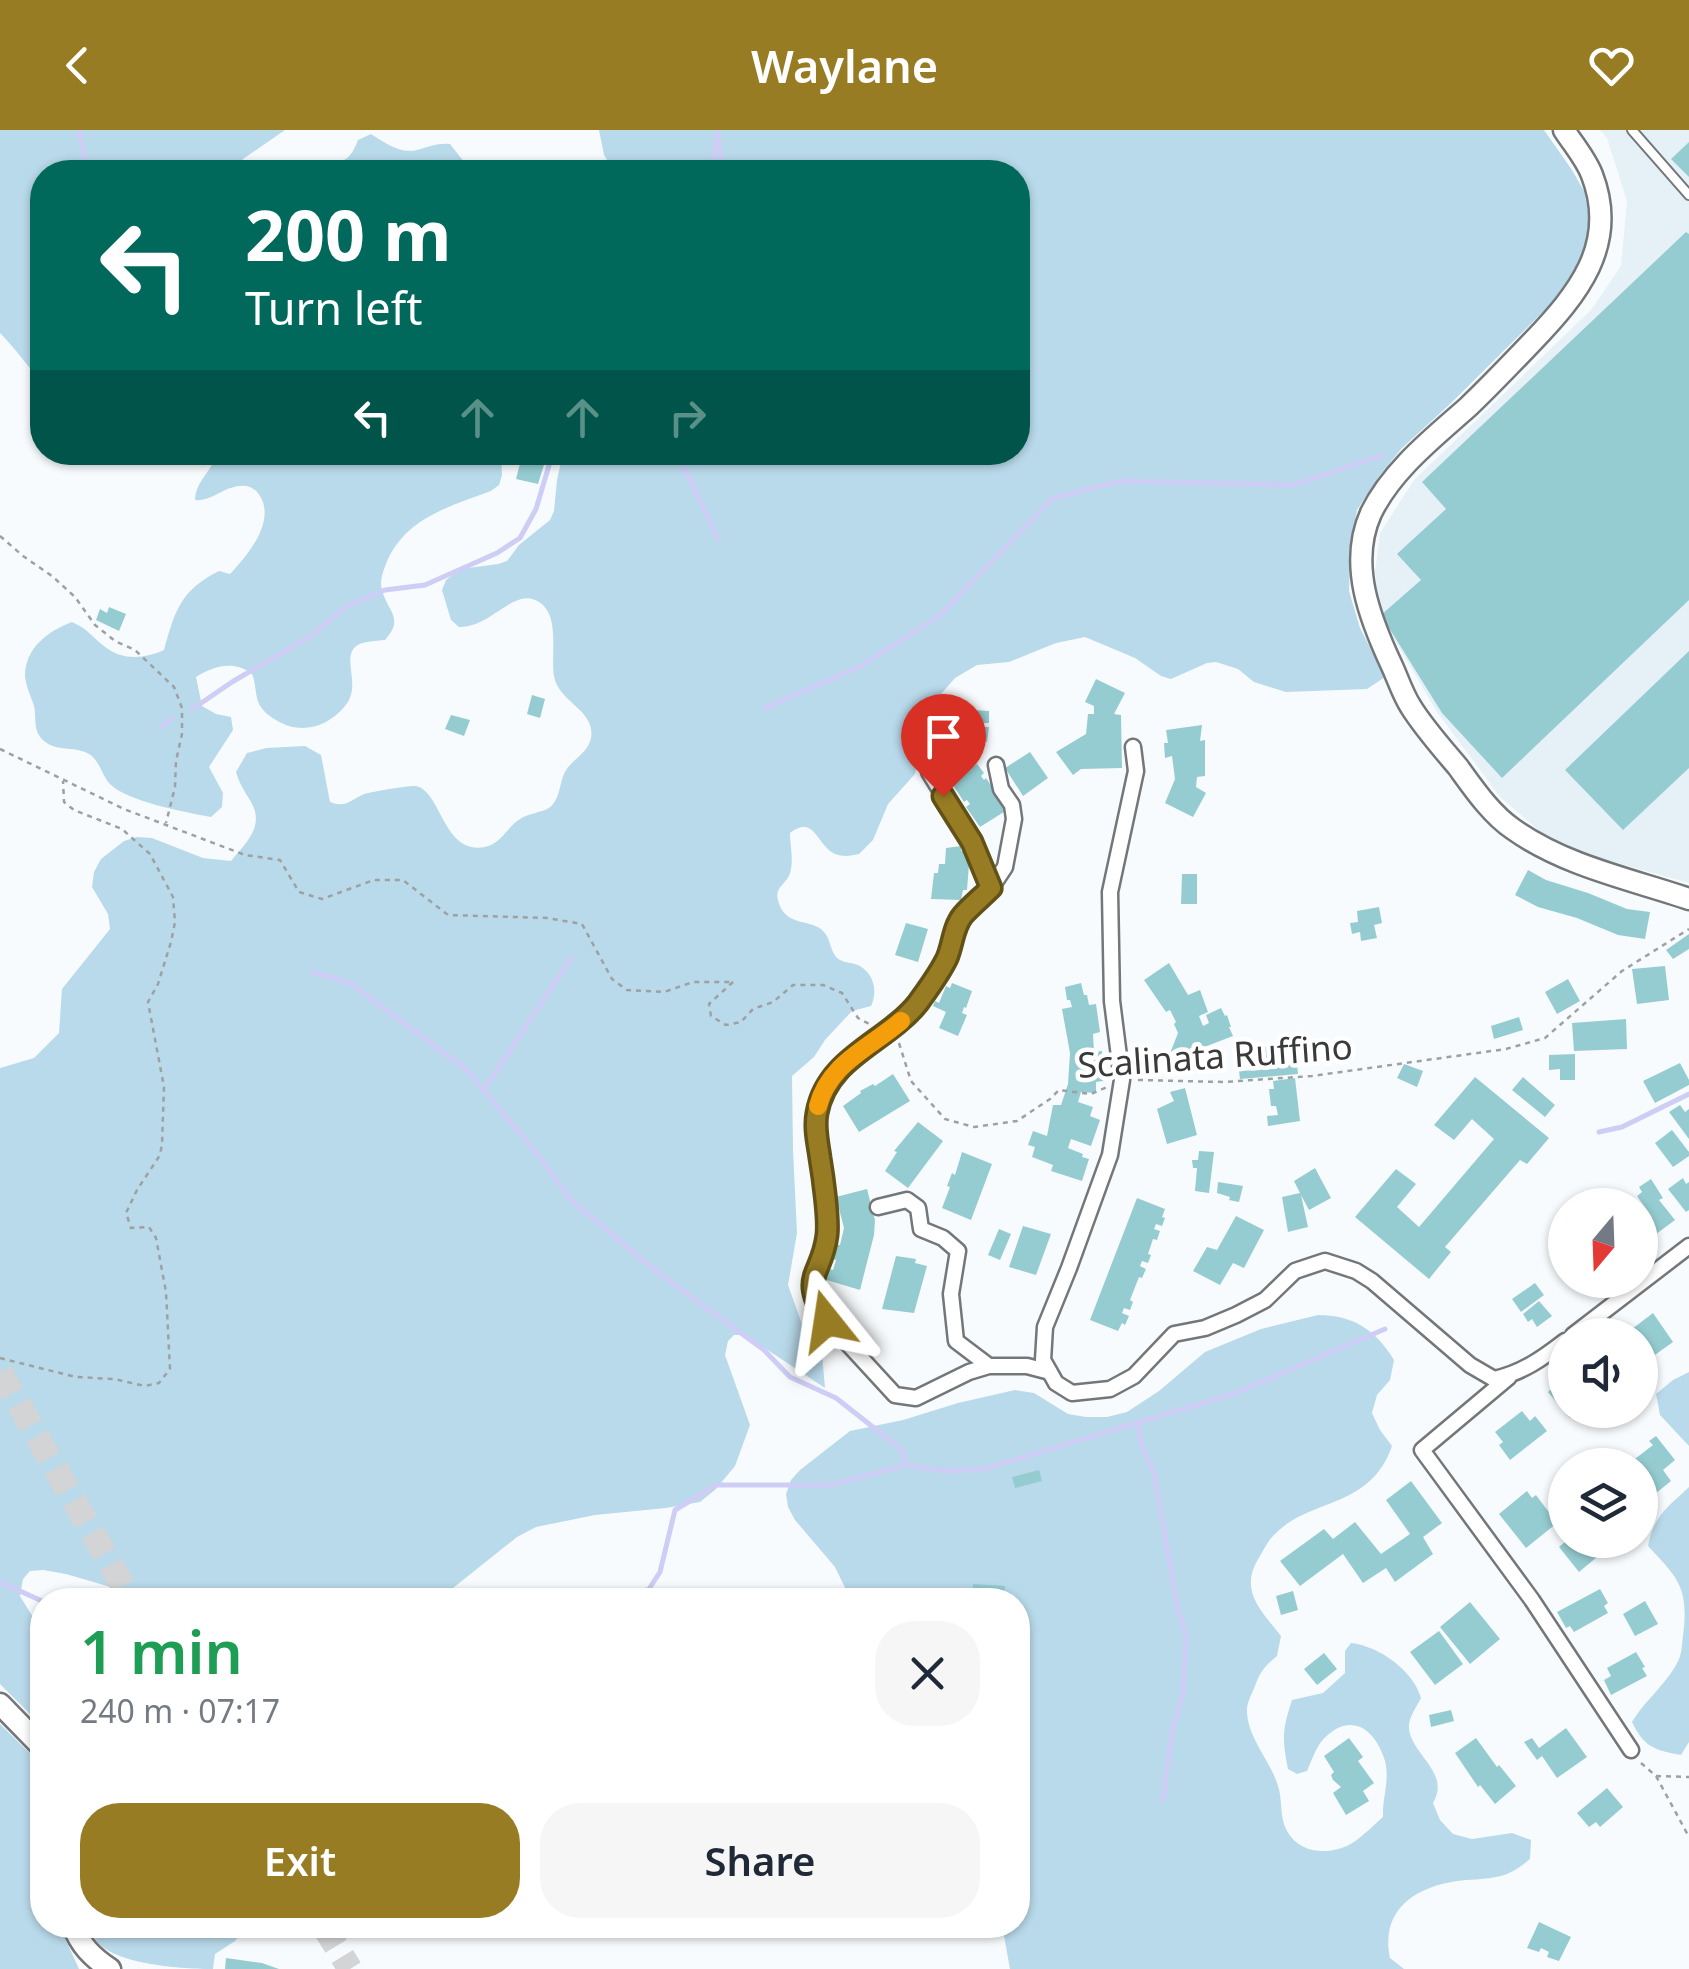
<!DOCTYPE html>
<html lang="en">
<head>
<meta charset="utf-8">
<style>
  :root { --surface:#fff; --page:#f6f6f7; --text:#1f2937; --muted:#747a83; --accent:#977c24 }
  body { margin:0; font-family:"Noto Sans",sans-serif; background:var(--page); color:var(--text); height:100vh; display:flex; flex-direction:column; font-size:38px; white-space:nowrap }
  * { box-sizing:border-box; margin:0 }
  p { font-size:32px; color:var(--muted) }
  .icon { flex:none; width:55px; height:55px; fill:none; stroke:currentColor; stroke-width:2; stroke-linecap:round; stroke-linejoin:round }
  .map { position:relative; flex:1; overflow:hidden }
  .drawer { position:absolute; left:30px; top:1458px; width:1000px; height:350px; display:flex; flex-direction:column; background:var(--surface); border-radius:40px; box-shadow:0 2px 8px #0004 }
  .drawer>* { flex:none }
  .top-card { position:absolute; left:30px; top:30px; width:1000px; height:305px; border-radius:40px; box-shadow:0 2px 8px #0004; background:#00695c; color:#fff; overflow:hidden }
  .needle { width:65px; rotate:199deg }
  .tools { position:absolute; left:1548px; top:1058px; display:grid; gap:20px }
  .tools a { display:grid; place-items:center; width:110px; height:110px; border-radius:50%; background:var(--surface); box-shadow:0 2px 8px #0004; font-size:50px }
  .pin { position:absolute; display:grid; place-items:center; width:85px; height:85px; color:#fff; margin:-102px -42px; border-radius:50% 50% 50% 0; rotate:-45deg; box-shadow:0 0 10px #0007 }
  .pin .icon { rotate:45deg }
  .me { position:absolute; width:110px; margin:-55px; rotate:345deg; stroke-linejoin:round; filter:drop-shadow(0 0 8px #0008) }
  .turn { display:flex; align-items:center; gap:35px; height:210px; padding:0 50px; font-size:45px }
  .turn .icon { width:130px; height:130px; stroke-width:2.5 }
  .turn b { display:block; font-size:70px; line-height:85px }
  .lanes { display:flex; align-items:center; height:95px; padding:0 50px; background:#0003; justify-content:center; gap:50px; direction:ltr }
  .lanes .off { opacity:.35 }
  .round { display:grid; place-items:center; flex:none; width:105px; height:105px; border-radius:40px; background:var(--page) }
  .overview { display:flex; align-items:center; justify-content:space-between; height:170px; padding:0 50px }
  h1 { font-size:60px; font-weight:600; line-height:75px; color:#1e9e55 }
  .cta { display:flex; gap:20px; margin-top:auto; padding:20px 50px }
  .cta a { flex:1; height:115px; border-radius:40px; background:var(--accent); color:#fff; font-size:40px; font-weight:600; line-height:115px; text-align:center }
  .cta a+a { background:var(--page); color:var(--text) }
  header { display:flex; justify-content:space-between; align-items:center; height:130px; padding:0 50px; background:var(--accent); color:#fff; font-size:45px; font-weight:600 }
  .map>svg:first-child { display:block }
  .built { fill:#e6f1f7 }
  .green { fill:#b9daeb }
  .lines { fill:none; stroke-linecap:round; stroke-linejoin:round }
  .stream { stroke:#cdcdf6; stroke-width:5 }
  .building { fill:#95ccd1 }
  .highway-tunnel { stroke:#d2d4d6; stroke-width:25; stroke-dasharray:25 12; stroke-linecap:butt }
  .lane-casing { stroke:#747779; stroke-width:12 }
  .street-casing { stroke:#747779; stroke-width:19 }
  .secondary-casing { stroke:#747779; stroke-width:25 }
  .path { stroke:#9ea0a2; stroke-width:2.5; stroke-dasharray:5 5; stroke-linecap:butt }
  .lane { stroke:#fff; stroke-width:8 }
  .street { stroke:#fff; stroke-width:14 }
  .secondary { stroke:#fff; stroke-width:20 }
  .route-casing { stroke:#625117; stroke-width:25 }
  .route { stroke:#977c24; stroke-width:18 }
  .slow { stroke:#f59e0b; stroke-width:18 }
  .labels { text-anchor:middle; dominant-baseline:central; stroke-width:9; stroke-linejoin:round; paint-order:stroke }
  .street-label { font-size:35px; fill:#393a3b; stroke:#fff }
</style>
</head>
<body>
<header><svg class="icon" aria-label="back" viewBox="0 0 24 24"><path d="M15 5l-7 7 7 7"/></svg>Waylane<svg class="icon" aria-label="heart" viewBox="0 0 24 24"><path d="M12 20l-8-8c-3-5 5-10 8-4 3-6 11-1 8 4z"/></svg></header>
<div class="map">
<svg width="1689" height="1839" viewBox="0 0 1689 1839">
  <rect width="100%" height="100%" fill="#f8fbfd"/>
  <!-- built -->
  <path class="built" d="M1600 0H1689V753L1603 729 1545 706 1500 667 1437 582 1380 485 1375 442 1380 403 1414 350 1591 180 1621 136 1627 71 1607 8Z"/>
  <!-- green -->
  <path class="green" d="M0 0H285L243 29 234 42H42V252C27 236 16 219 0 203Z
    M599 0H1544L1572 40 1584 61 1589 86V104L1577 144 1560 165 1450 274 1401 319 1380 345 1357 380 1351 411 1349 461 1360 498 1385 547 1367 559 1286 562 1254 552 1238 539 1216 532 1207 533 1171 549 1161 546 1135 528 1085 507 1056 513 1009 532 977 535 955 548 935 571 922 608 915 644 888 674 873 710 859 724C851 726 843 727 835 724 817 716 815 684 790 703 790 716 794 731 790 743 787 754 774 757 778 770 784 796 807 789 821 799 831 807 829 818 836 827 842 833 850 832 858 835 874 843 878 861 871 876L852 881 825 910 814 927 792 946 793 1020 797 1103 788 1155 803 1197 822 1224 825 1258 745 1205H734L728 1211 725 1225 750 1295 735 1336 716 1359 700 1372 666 1378 595 1385 536 1397 517 1407 438 1470H155L66 1444 43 1440 30 1441 23 1449 20 1466 42 1502V1596L0 1554V938L34 928 59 903 62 859 110 799 108 784 92 757 94 742 101 729 124 711 137 707 152 708 203 728 231 731C246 713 265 696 251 672 245 662 239 653 236 642L247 623 266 618 305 616 321 625 330 672C346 678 349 671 364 664 369 662 411 655 416 656 442 662 443 725 485 717 502 713 507 697 520 689 529 683 540 683 549 678 560 670 559 655 564 644 570 630 588 624 591 608 596 580 558 572 554 546 550 524 562 481 535 470 512 460 490 498 459 497L451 490 442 460 446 450 461 439 498 434 507 431 519 415 550 390 554 381 557 350 563 323 1018 322V42H615L604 25Z
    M371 4C386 13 399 24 417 20 429 17 437 13 450 14L472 42H321L328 34C346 33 352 26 358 10Z
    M217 322 501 323 502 345 499 355 491 361C451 376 408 387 388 429 384 439 379 450 382 460 387 481 405 488 385 510 376 511 361 511 355 517 342 530 362 556 345 576 327 598 300 605 276 590 270 587 262 580 259 574 255 565 256 553 252 544 234 530 214 536 196 547L202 576 216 584 231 587 233 600 209 637 223 663 222 677 211 687C185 682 128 672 110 654 101 645 100 629 87 623 73 616 57 622 44 611 32 601 37 588 34 576 31 566 26 557 25 546 25 518 48 501 72 492 88 499 91 506 104 516 122 531 144 529 164 520 175 480 181 460 219 441L230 444C247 426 276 392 260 366 255 358 248 355 240 356 223 357 211 372 195 370 195 351 213 341 217 322Z
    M1318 1185C1353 1185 1376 1200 1394 1230L1390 1250 1377 1265 1372 1283 1380 1300 1392 1316C1370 1380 1309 1367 1273 1406 1268 1411 1264 1419 1260 1426 1238 1460 1260 1479 1281 1506L1277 1526C1265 1536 1260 1542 1255 1556 1252 1563 1248 1571 1247 1578 1246 1607 1270 1629 1278 1656 1283 1671 1279 1686 1287 1701 1300 1725 1332 1726 1354 1712 1364 1705 1374 1695 1383 1687 1382 1668 1390 1651 1385 1631 1375 1597 1348 1580 1321 1612 1315 1620 1311 1632 1307 1641L1297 1644 1288 1639C1282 1607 1282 1601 1292 1570L1323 1563 1345 1543V1521L1351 1513C1379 1516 1414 1541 1421 1568 1416 1578 1408 1588 1409 1599 1412 1625 1451 1643 1433 1673L1440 1690 1453 1704 1472 1709 1512 1703 1531 1710 1530 1729C1519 1738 1509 1745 1496 1747 1483 1750 1469 1749 1457 1751 1414 1757 1380 1781 1390 1828L1404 1839H1010L1002 1795H1018V1470H851L835 1437 795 1390 788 1377 786 1364 791 1350 800 1340 850 1301 903 1290 958 1273 1015 1260 1034 1263 1068 1284 1086 1287H1107L1127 1282 1159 1261 1205 1222 1261 1199Z
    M1689 1242V1316L1660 1285 1656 1264 1673 1250Z
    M1689 1357V1612L1681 1625C1654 1620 1644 1617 1632 1592 1645 1570 1669 1552 1679 1529 1682 1522 1682 1513 1683 1506 1689 1458 1679 1449 1648 1416 1654 1385 1667 1378 1689 1357Z
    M0 1594 42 1635V1795H59L79 1839H0Z
    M89 1795H215L245 1800 235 1811 215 1824 213 1839C185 1839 113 1835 96 1810 94 1808 90 1797 89 1795Z"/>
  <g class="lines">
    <!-- stream -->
    <path class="stream" d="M79 0 87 42
      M717 0 723 42
      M712 42 716 9
      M677 322 718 409
      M765 578 861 536 939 486 1053 368 1121 351 1294 355 1383 325
      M191 580 232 552 309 507 347 476 385 460 425 455 497 423 520 408 536 379 553 322
      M162 596 172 589
      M312 842 350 853 467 940 538 1025 572 1071 656 1141 764 1220 790 1247 836 1268 892 1312 902 1321 906 1335
      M484 960 571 828
      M1599 1002 1622 997 1689 964
      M1138 1293 1141 1315 1154 1343 1178 1480 1186 1506 1183 1565 1172 1602 1163 1670
      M0 1452 42 1471
      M620 1470 649 1459 660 1442 675 1380 716 1355H832L906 1335 945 1341 984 1339 1236 1263 1385 1199"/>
  </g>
  <!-- building -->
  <path class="building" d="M1689 12V47L1671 29Z
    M1686 102 1689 104V470L1502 648 1442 583 1381 485 1421 450 1397 424 1446 379 1422 352Z
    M523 322H548L538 354 516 349Z
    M109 477 126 484 119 501 96 490 100 479 107 483Z
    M1689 521V638L1623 700 1565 640Z
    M1096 549 1125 563 1114 584 1121 585 1122 638 1081 639 1073 645 1056 622 1086 604 1088 584H1094V576L1085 572Z
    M532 565 545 569 540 588 527 584Z
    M956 579 989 581V593H984V597H989L987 612 982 611 981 618 968 617V610L954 609Z
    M451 585 470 590 464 606 445 599Z
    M1202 595 1200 611 1205 610V646L1197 647 1196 657 1206 663 1193 687 1165 673 1175 649 1172 626 1165 628 1164 613H1168L1166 600Z
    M1030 622 1048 648 1023 666 1005 638Z
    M977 634 984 643 981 646 984 650 986 648 999 667 997 668 998 671 1001 669 1007 680 980 697 966 677 970 674 967 670 964 672 951 652Z
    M961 716V721L970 722 967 760H963L961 770 931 769 934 743H938L939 734H945L946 718Z
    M1528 740 1546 750 1588 763 1627 779 1650 782 1645 809 1618 805 1577 788 1538 777 1515 765Z
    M1182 744H1197V774H1181Z
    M1379 777 1382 793 1374 795 1377 808 1361 811 1360 802 1352 804 1350 793 1358 792 1357 781Z
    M906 793 928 799 918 832 895 825Z
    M1689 804V819L1673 829 1666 820Z
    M1169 833 1188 865 1200 860 1208 882 1199 886 1203 896 1209 893 1206 885 1221 878 1225 886 1227 885 1231 897H1229L1233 906 1199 919 1193 936 1169 926 1178 903 1174 894 1176 892 1170 880 1166 882 1144 850Z
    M1665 836 1669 870 1637 874 1632 839Z
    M1568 849 1580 871 1557 884 1545 862Z
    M952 853 972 861 966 878 964 877 962 883 967 885 958 906 939 898 946 882 933 876 935 871 939 873 946 856 950 858Z
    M1081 853 1084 865H1087L1089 875 1096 874 1100 902 1093 904 1094 922 1102 921 1103 951 1096 952V963L1081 962 1078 972 1093 977 1090 986 1100 990 1091 1016 1071 1009 1068 1018 1083 1024 1082 1027 1089 1029 1082 1051 1051 1041 1053 1035 1032 1027 1035 1017 1028 1015 1033 1001 1047 1006 1053 975H1061L1068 954 1070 923 1062 879 1072 877 1070 870H1067L1065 857Z
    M1519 887 1523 900 1494 909 1491 896Z
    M1626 889 1627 919 1574 921 1572 893Z
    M1295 916 1298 944 1240 949 1239 941 1261 940 1260 917Z
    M1575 924V950H1560V939L1549 940V925Z
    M1680 933 1689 950V955L1655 973 1643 951Z
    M1404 934 1423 941 1417 957 1397 948Z
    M893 944 910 971 859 1002 843 976 861 963 860 961 873 954 875 956Z
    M1475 947 1549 1008 1527 1034 1520 1030 1445 1117 1451 1122 1429 1149 1355 1087 1396 1039 1416 1054 1397 1077 1419 1097 1494 1009 1472 989 1454 1010 1434 995Z
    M1523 947 1555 975 1545 987 1512 960Z
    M1295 948 1300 991 1268 996 1267 986 1278 985 1276 976H1271L1269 959H1274L1273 951Z
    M1185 958 1197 1005 1167 1014 1157 979 1174 971 1170 962Z
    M1680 975 1685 982 1689 979V1009L1669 982Z
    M918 992 943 1011 908 1058 885 1041 897 1022 894 1021Z
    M1672 1000 1689 1022V1026L1673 1037 1655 1013Z
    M1199 1021 1214 1022 1209 1063 1195 1061 1197 1038H1193L1192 1030H1198Z
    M962 1022 992 1034 971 1090 942 1078 950 1057 947 1056 952 1043 955 1045Z
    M1315 1038 1331 1068 1309 1080 1301 1065 1308 1097 1288 1102 1282 1067 1300 1063 1294 1051Z
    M1683 1048 1686 1054 1689 1052V1080L1686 1082 1668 1059Z
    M1651 1049 1663 1068 1659 1070 1675 1090 1640 1116V1084L1646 1079 1637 1066 1642 1062 1639 1057Z
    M1218 1052 1243 1056 1239 1072 1229 1070 1230 1067 1217 1063Z
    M867 1059 875 1090 874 1105 860 1160 820 1148 822 1137 833 1140 836 1130 832 1129 836 1115H840L844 1098 836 1067Z
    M1137 1068 1165 1079 1162 1087 1165 1088 1162 1096 1156 1094 1154 1099 1160 1101 1157 1110 1153 1109 1148 1124 1151 1125 1148 1133 1142 1131 1140 1136 1146 1139 1142 1148 1139 1147 1130 1170 1133 1172 1130 1180 1124 1178 1122 1183 1129 1186 1125 1195 1122 1193 1118 1201 1090 1190Z
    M1236 1086 1264 1100 1244 1138 1233 1133 1220 1155 1193 1141 1207 1117 1217 1120Z
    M1023 1096 1051 1104 1036 1145 1009 1137Z
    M999 1099 1011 1104 1000 1130 988 1125Z
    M896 1126 916 1129 915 1133 927 1136 914 1183 882 1179Z
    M1535 1153 1544 1165 1521 1182 1512 1169Z
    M1539 1171 1552 1186 1537 1197 1532 1189 1528 1192 1523 1184Z
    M1653 1183 1673 1212 1652 1227 1640 1210V1205H1636L1632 1199Z
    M1563 1249 1565 1280H1579L1570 1288 1548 1262Z
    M1522 1281 1530 1291 1535 1286 1547 1301 1510 1330 1499 1315 1503 1312 1495 1302Z
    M1656 1306 1675 1330 1663 1340 1671 1351 1640 1376V1335H1627L1653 1315 1649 1311Z
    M1039 1340 1042 1351 1015 1358 1012 1347Z
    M1411 1351 1442 1393 1423 1407 1433 1424 1395 1452 1386 1438 1363 1453 1343 1424 1300 1456 1280 1431 1324 1399 1333 1409 1355 1392 1381 1424 1410 1404 1386 1370Z
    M1527 1361 1532 1368 1536 1365 1557 1393 1526 1418 1499 1384Z
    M1567 1410H1593L1603 1422 1579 1442 1559 1417Z
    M973 1454 1005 1456 1004 1470H973Z
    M1600 1459 1608 1473 1604 1476 1608 1483 1574 1502 1570 1496 1566 1498 1557 1482Z
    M1293 1461 1298 1480 1281 1485 1276 1466Z
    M1645 1471 1658 1494 1635 1506 1623 1484Z
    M1470 1472 1500 1509 1470 1534 1440 1497Z
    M1439 1501 1463 1534 1435 1555 1410 1522Z
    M1636 1522 1645 1537 1642 1538 1647 1546 1611 1565 1604 1550 1611 1546 1607 1538Z
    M1324 1523 1337 1539 1317 1555 1304 1539Z
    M1451 1580 1454 1591 1431 1597 1429 1585Z
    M1566 1598 1587 1627 1557 1648 1542 1626 1537 1630 1524 1612 1532 1608 1539 1618Z
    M1349 1608 1363 1627 1358 1631 1374 1653 1363 1661 1369 1671 1346 1685 1333 1663 1341 1657 1333 1650 1331 1645 1334 1642 1324 1626Z
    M1476 1608 1497 1637 1499 1635 1516 1656 1495 1674 1480 1655 1478 1657 1455 1623Z
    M1607 1658 1623 1677 1600 1697 1596 1692 1589 1697 1577 1683Z
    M1539 1792 1571 1807 1559 1831 1547 1827 1549 1822 1541 1818 1539 1822 1527 1818Z
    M226 1828 262 1833 279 1839H225Z"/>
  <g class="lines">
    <!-- highway-tunnel -->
    <path class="highway-tunnel" d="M0 1242 131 1470
      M323 1795 350 1839"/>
    <!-- lane casing -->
    <g class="lane-casing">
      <path id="lane" d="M1632 0 1689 65"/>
    </g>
    <!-- street casing -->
    <g class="street-casing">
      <path id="street" d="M1133 617 1136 641 1110 762 1112 871 1122 950 1110 1025 1069 1138 1045 1197 1043 1230 1056 1253 1072 1263 1110 1259 1134 1246 1174 1204 1205 1198 1236 1185 1265 1170 1295 1141 1325 1131 1356 1141 1372 1151 1470 1235 1494 1249C1522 1243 1543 1228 1565 1211
        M996 635 1001 659 1012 675 1014 689 1005 737 991 758 961 786 952 805 948 826 918 873 886 904 854 925 835 943 822 962 816 987 827 1106 812 1154 816 1172 827 1191 895 1265 916 1268 969 1242 989 1236H1027L1050 1242
        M929 642 972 712 991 758
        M878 1077 907 1070 918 1078 921 1099 943 1108 958 1121 951 1164 956 1211 989 1236
        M1573 1205 1689 1116
        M1509 1247 1422 1320 1532 1470 1631 1620"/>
    </g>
    <!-- secondary casing -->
    <g class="secondary-casing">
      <path id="secondary" d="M1564 0C1573 14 1586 29 1592 45 1619 115 1577 165 1532 212 1511 234 1490 256 1468 277 1433 308 1392 340 1371 383 1348 434 1370 489 1392 536 1398 549 1403 565 1411 577 1424 598 1442 618 1458 637 1474 659 1491 684 1513 699 1565 736 1630 749 1689 769
        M0 1574 42 1617
        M73 1795C80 1815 92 1827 110 1839"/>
    </g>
    <!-- path -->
    <path class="path" d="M0 406 23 426 52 446 75 467 95 495 115 511 135 520 174 557 182 578V604L176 631 175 657 166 693
      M0 619 124 679 245 725 280 730 299 762 322 769 374 750H403L448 785 547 788 582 794 612 849 627 860 664 862 693 852H731
      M733 852 709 874 711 886 726 895 741 892 753 879 773 872 793 855H823L842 863 858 888 871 895
      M899 913 911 951 945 989 974 997 1017 991 1050 969 1059 960 1091 964 1107 957
      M1138 950 1224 952 1312 946 1506 919 1545 908 1622 841 1689 799
      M0 1228 76 1247 114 1249 145 1256 159 1253 170 1239 166 1162 156 1108 149 1097 131 1098 126 1083 137 1060 160 1025 162 1014 164 957 148 872 158 854 171 812 175 792 173 767 150 724 122 699 74 680 64 672 63 651
      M1641 1633 1656 1646 1689 1707
      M1656 1646 1689 1647"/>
    <!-- lane -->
    <use href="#lane" class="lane"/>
    <!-- street -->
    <use href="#street" class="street"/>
    <!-- secondary -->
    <use href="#secondary" class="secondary"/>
  </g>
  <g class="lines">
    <!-- route casing -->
    <g class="route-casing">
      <path id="route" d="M827 1191C798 1145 822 1147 827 1105 829 1089 823 1046 820 1028 818 1013 814 998 817 983 827 927 886 913 918 873 928 859 940 843 947 828 953 814 953 797 963 785 971 776 982 767 991 758L972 712 943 666"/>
    </g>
    <!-- route -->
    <use href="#route" class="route"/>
    <!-- slow -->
    <path class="slow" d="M818 976C829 933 870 918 901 891"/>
  </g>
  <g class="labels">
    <!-- street labels -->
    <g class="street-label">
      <text transform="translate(1215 925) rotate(-4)">Scalinata Ruffino</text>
    </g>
  </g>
</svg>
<div class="tools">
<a><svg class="needle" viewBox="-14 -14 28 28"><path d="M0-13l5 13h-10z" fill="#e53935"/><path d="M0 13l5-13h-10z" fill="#747a83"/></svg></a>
<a><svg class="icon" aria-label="sound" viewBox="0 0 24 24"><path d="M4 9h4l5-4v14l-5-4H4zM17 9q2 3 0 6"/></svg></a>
<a><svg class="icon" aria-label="layers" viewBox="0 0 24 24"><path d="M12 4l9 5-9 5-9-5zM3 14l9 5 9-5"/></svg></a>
</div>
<div class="pin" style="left:943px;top:666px;background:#d93025"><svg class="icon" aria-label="arrive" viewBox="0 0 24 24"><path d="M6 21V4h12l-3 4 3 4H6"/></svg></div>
<svg class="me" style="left:827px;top:1191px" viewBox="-20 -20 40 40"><path d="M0-17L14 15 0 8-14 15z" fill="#977c24" stroke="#fff" stroke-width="4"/></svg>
<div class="top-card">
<div class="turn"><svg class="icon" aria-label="left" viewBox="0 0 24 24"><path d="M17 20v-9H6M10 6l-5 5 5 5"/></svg><div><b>200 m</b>Turn left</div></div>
<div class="lanes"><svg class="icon" aria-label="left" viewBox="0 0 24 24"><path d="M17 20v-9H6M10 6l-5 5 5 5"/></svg><svg class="icon off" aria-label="ahead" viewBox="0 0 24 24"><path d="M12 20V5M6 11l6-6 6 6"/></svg><svg class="icon off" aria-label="ahead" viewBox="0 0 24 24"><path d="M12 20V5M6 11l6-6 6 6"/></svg><svg class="icon off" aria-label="right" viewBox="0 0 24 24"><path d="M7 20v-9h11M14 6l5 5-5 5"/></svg></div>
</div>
<section class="drawer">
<div class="overview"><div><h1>1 min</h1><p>240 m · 07:17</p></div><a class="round"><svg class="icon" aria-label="close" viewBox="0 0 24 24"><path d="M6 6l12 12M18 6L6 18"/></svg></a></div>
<div class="cta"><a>Exit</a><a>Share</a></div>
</section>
</div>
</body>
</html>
